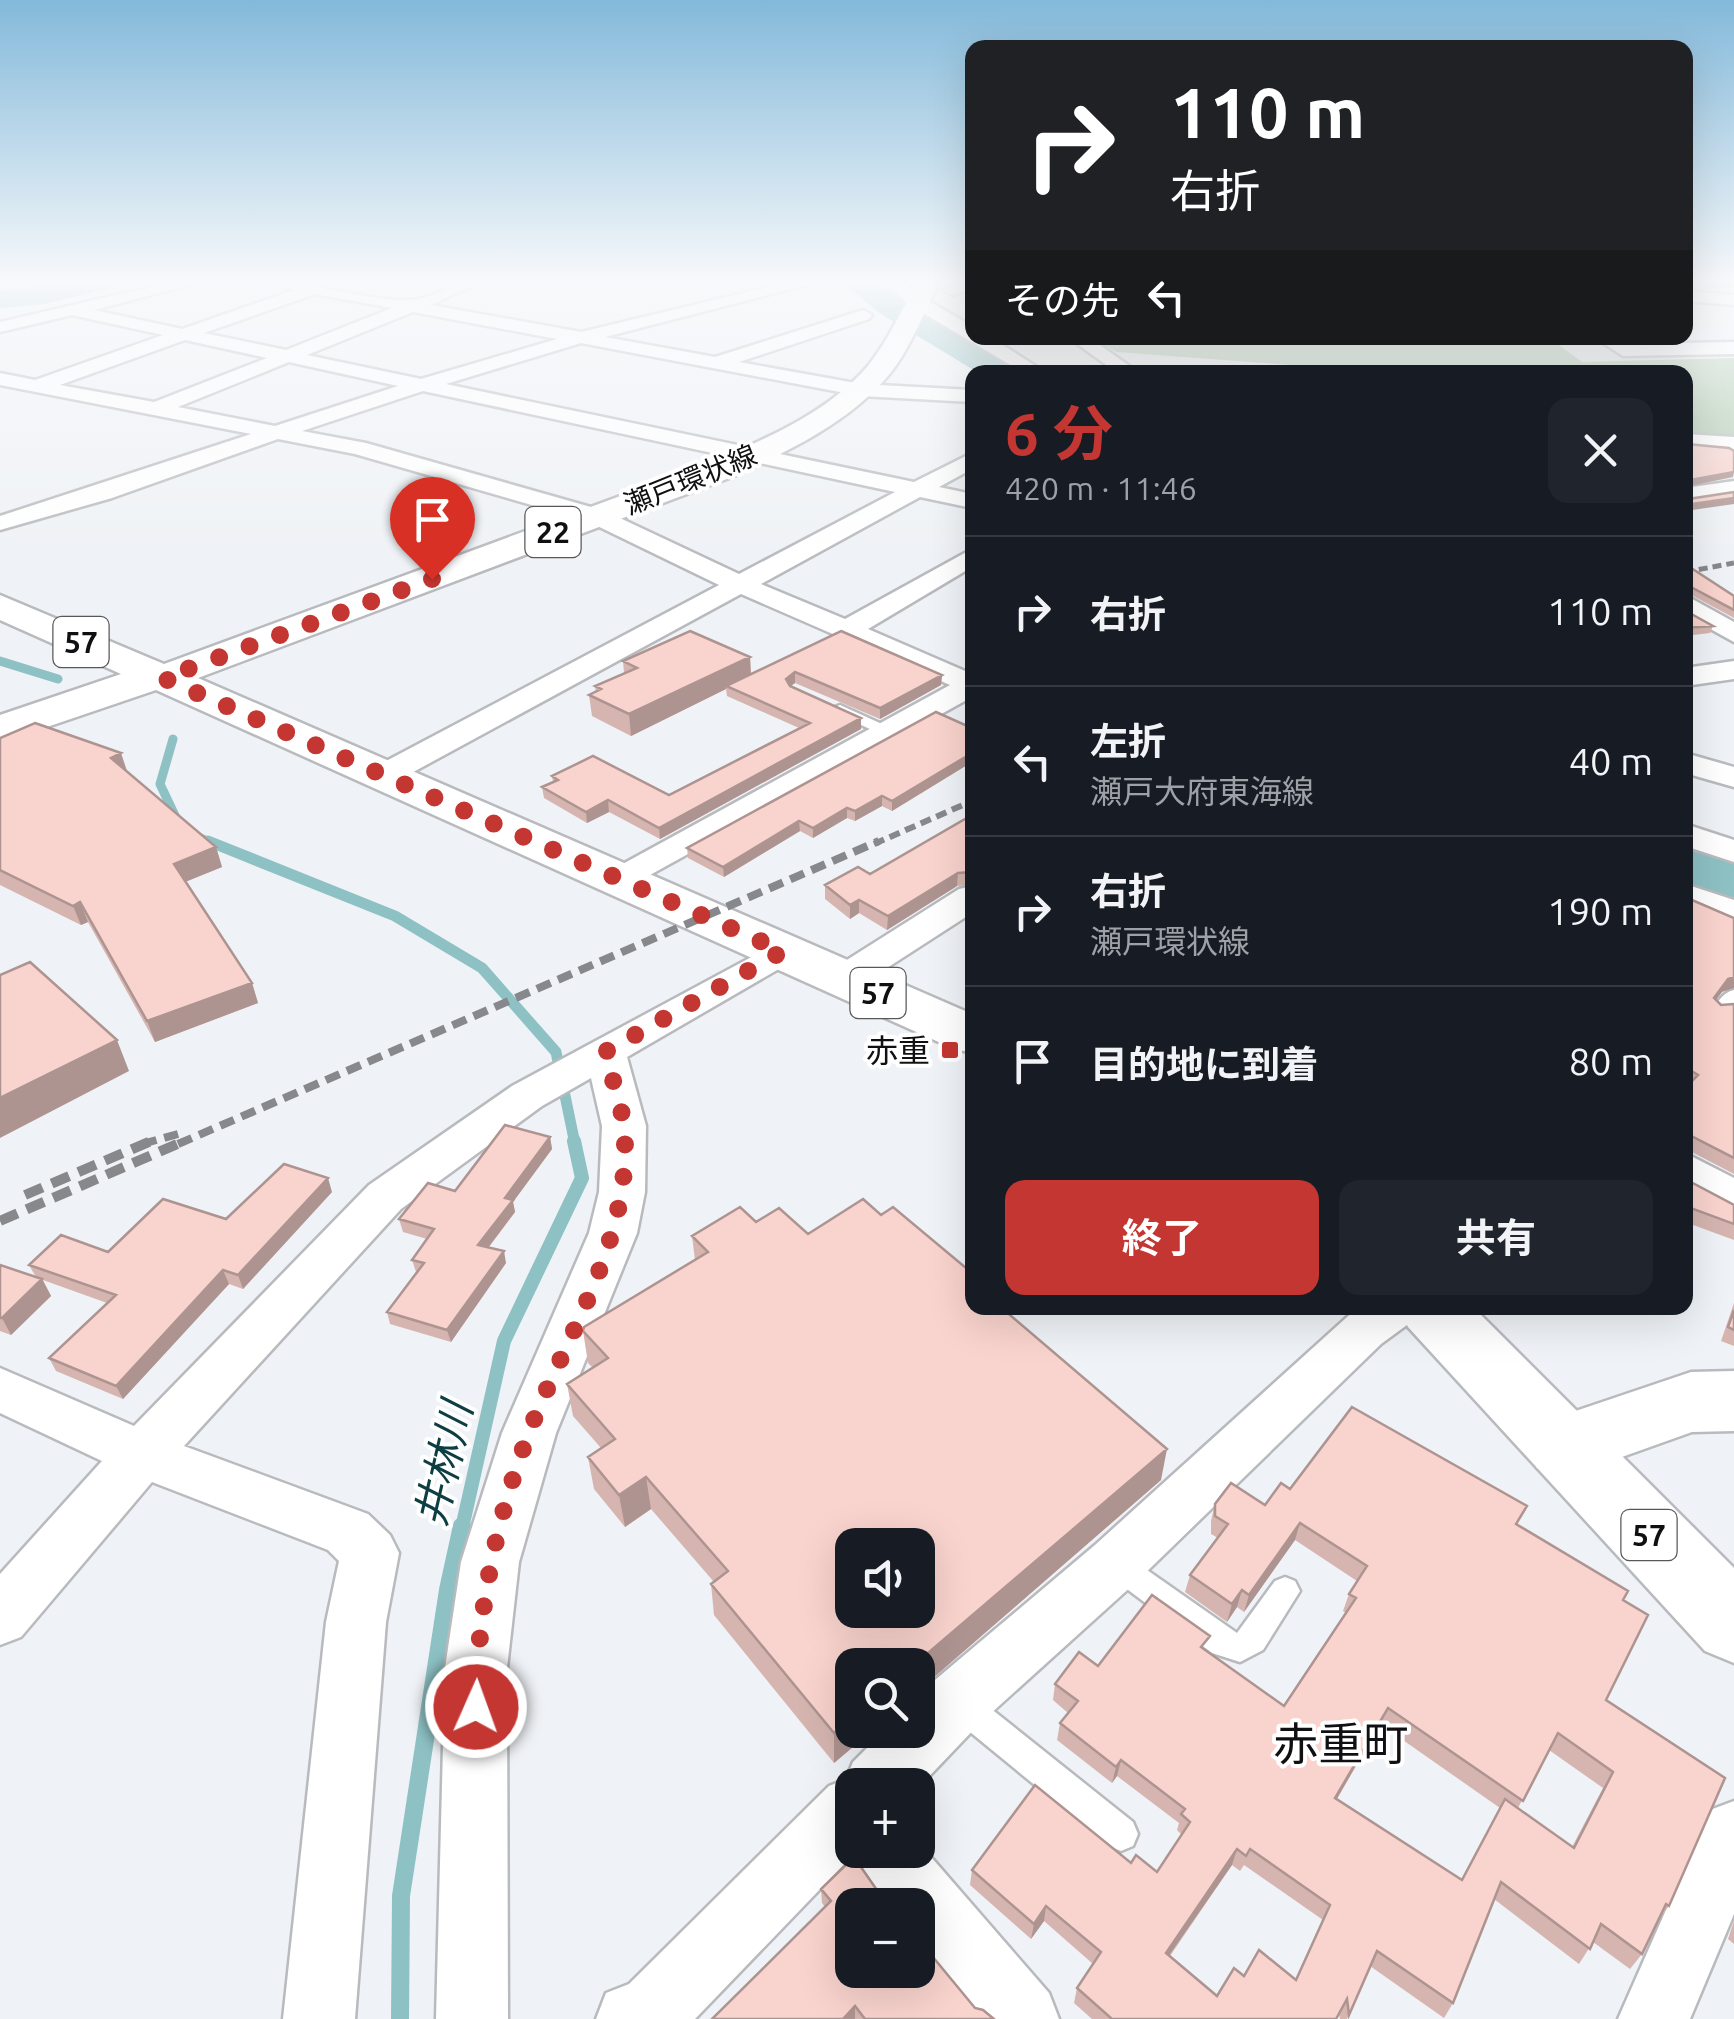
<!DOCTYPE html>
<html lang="ja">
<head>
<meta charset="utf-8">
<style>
  :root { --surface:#171b24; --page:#20242c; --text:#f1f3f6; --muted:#9ea1a6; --line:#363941; --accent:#c43631 }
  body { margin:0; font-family:Ubuntu,"Noto Sans JP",sans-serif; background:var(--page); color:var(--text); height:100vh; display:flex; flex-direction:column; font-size:38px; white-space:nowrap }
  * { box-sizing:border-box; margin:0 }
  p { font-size:32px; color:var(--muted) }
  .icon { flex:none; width:55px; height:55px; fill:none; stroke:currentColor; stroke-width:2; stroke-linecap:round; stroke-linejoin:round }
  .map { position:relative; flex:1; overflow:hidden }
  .sheet { position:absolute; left:965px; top:365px; width:728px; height:950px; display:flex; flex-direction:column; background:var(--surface); border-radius:20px; box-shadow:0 10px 40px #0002 }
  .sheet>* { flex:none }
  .guide { position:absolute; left:965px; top:40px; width:728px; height:305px; border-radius:20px; box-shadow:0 10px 40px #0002; background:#202124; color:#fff; overflow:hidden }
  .tools { position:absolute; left:835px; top:1528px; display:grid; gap:20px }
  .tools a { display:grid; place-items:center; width:100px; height:100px; border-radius:20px; background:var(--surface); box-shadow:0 10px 40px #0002; font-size:50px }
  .pin { position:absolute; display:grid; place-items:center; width:85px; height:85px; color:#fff; margin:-102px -42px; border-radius:50% 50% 50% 0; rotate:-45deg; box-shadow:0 0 10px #0007 }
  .pin .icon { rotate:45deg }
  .me { position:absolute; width:110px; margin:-55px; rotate:2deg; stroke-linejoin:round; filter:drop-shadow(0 0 8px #0008) }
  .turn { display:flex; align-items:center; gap:35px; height:210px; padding:0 40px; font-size:45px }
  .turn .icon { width:130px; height:130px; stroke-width:2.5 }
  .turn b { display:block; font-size:70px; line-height:85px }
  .then { display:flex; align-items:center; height:95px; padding:0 40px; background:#0003; gap:20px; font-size:38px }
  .round { display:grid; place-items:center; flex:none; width:105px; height:105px; border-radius:20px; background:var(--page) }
  .head { display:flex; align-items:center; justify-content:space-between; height:170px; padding:0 40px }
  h1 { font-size:60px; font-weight:700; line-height:75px; color:var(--accent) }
  .primary-button { display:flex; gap:20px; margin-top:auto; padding:20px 40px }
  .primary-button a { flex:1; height:115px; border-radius:20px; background:var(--accent); color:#fff; font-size:40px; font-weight:700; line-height:115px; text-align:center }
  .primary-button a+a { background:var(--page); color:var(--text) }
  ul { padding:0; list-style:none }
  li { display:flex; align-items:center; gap:30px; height:150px; padding:0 40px; border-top:2px solid var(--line) }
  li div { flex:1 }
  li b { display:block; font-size:38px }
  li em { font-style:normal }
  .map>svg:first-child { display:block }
  .green { fill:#acc9ab }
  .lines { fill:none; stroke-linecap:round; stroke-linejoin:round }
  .stream-far3 { stroke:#8dc1c4; stroke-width:9 }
  .stream-far2 { stroke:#8dc1c4; stroke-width:11 }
  .stream-far1 { stroke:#8dc1c4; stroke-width:14 }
  .stream { stroke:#8dc1c4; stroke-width:18 }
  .river { fill:#8dc1c4; fill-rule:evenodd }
  .lane-casing { stroke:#b8babe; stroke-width:5 }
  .street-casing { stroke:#b8babe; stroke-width:5 }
  .secondary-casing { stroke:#b8babe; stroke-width:5 }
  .primary-casing { stroke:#b8babe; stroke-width:5 }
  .lane { fill:#fff; fill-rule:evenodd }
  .street { fill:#fff; fill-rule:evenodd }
  .secondary { fill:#fff; fill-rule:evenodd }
  .primary { fill:#fff; fill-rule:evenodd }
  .rail-far3 { stroke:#87888b; stroke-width:5; stroke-dasharray:9 5; stroke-linecap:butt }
  .rail-far2 { stroke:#87888b; stroke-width:6; stroke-dasharray:11 6; stroke-linecap:butt }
  .rail-far1 { stroke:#87888b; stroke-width:8; stroke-dasharray:15 8; stroke-linecap:butt }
  .rail { stroke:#87888b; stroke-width:10; stroke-dasharray:19 10; stroke-linecap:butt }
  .wall { fill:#d6b5b0; fill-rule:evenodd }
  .shaded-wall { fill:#ae9490 }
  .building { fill:#f9d3cd; stroke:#ae9490; stroke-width:2.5; fill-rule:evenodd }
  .route { stroke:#c43631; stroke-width:18; stroke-dasharray:0 32.4 }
  .poi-dot { fill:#c43631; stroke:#fff; stroke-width:4 }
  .labels { text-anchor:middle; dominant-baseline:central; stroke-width:8; stroke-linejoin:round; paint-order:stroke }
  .far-street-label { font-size:28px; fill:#101012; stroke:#fff }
  .shield { fill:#fff; stroke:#585859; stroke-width:2.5 }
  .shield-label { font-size:30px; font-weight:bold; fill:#101012 }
  .poi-label { font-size:32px; fill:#101012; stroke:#fff; text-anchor:end }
  .near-water-label { font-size:42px; font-style:italic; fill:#0d3e42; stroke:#fff }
  .near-quarter-label { font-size:45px; fill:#101012; stroke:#fff }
</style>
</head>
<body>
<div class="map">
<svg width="1734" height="2019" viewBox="0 0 1734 2019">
  <rect width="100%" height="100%" fill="#eff2f6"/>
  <!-- green -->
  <path class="green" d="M1090 338H1549L1582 362 1734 358V440L1685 436V372H1307L1305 366 1117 352Z"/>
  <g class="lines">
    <!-- stream-far3 -->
    <path class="stream-far3" d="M0 661 58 679
      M173 739 160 784 178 822
      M200 838 214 844"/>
    <!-- stream-far2 -->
    <path class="stream-far2" d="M208 841 395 916 482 968 556 1052 575 1144"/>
    <!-- stream-far1 -->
    <path class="stream-far1" d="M462 1528 504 1341 582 1178 574 1141"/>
    <!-- stream -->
    <path class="stream" d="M400 2019 401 1896 448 1590 462 1526"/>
    <!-- river -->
    <path class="river" d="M70 281H119L115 287 45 304 0 308V290Z
      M841 281H872L991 352 1013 372H977L878 312Z
      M1685 848 1734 864V903L1685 887Z"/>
    <!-- lane casing -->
    <g class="lane-casing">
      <path id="lane" d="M840 705 893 729 896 732 888 737 883 735 835 713V707Z
        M1734 990V1009L1729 1014H1715L1712 1010C1718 1001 1724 992 1734 990Z
        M1117 1552 1127 1556 1237 1633 1275 1581 1285 1577 1295 1581 1300 1591 1263 1650 1240 1662 1212 1653 1107 1574 1103 1565 1107 1556Z
        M964 1692 975 1696 1133 1822 1138 1834 1133 1846 1121 1851 1109 1846 953 1718 948 1707 953 1696Z"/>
    </g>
    <!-- street casing -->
    <g class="street-casing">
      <path id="street" d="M176 281H204L94 310 182 329 294 290 267 281C315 281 364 301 408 300 432 300 454 281 483 281L431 305 581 332 793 281H822L605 337 715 357 863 310 872 315 869 319 739 362 861 384 972 390V402L861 396 581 343 446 384 914 482 972 453V469L939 487 972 494V508L920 497 761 584 845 619 972 549V567L868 629 972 674V697L621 891 608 888 603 880 608 872 950 685 741 594 393 783H371L366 776 371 769 719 585 587 521 355 454 278 439 112 498 0 530V516L251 434 0 385V373L35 380 163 335 72 315 0 332V322ZM315 294 392 308 286 350 204 333ZM413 312 557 339 421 379 307 355ZM185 340 267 358 154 402 60 385ZM289 362 398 386 275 426 178 407ZM423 391 895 492 739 574 605 511 366 443 302 431Z
        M885 281H902L920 296 972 326V338H992L1045 372H1022L908 304Z
        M972 281V289L952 295 944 290Z
        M1685 291 1734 295V305L1685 301Z
        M1069 338H1090L1138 372H1116Z
        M1595 338H1616L1627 344 1734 342V354L1623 356Z
        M1685 434 1734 437V451L1685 446Z
        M1734 481V495L1685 502V488Z
        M1685 595 1734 622V642L1685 615Z
        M1734 661V679L1685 686V668Z
        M1685 753 1734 767V787L1685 773Z
        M1685 824 1734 840V862L1685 846Z
        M1685 884 1734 900V924L1685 907Z
        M972 886V913L859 986 845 990 831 986 826 978 831 970 959 889Z
        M783 940 796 943 802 951 796 959 627 1057 646 1126 645 1192 637 1233 556 1433 519 1562 507 1668 508 2019H436L445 1668 461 1562 502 1433 589 1233 599 1192 602 1126 591 1078 542 1106 401 1209 184 1446 368 1514 390 1535 399 1553 386 1622 355 2019H283L326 1622 339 1561 328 1550 152 1482 21 1637 0 1645V1574L102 1461 0 1413V1368L134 1426 369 1185 512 1086Z
        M1685 1153 1734 1178V1217L1685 1191Z
        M1357 1308H1418L1411 1322 1381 1344 1135 1583 979 1724 918 1788 852 1785V1850H918V1842L1049 1993 1059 2019H976L918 1948V1905H882L850 1858 695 2019H596L606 1993 629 1984 829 1786 846 1779 853 1762 885 1730H918V1698L935 1680 1095 1545Z
        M1734 1801V1914L1690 2019H1618L1710 1810Z"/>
    </g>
    <!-- secondary casing -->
    <g class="secondary-casing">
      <path id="secondary" d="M1734 1371V1431L1692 1432 1563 1478 1537 1468 1526 1446 1537 1424 1691 1372Z"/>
    </g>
    <!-- primary casing -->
    <g class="primary-casing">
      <path id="primary" d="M918 281H940C924 311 910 350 888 376 847 424 788 451 732 477L198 678 972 1014V1053L952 1048 156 690 0 743V715L121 674 0 620V595L164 664 710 463C765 439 826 414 867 367 887 343 902 309 918 281Z
        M1398 1308H1474L1734 1568V1663L1705 1651 1408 1327Z"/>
    </g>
    <!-- lane -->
    <use href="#lane" class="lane"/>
    <!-- street -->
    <use href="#street" class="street"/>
    <!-- secondary -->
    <use href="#secondary" class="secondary"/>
    <!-- primary -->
    <use href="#primary" class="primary"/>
    <!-- rail-far3 -->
    <path class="rail-far3" d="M1685 572 1734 563"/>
    <!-- rail-far2 -->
    <path class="rail-far2" d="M874 844 972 801"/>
    <!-- rail-far1 -->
    <path class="rail-far1" d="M142 1144 178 1134
      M178 1144 879 841"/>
    <!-- rail -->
    <path class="rail" d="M25 1195 151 1141
      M0 1221 184 1141"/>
  </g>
  <!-- wall -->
  <path class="wall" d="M1685 281H1734V288H1708L1699 284H1685Z
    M1685 564 1734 596V618L1686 592V611L1713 626 1710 633 1685 636Z
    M841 631 942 675 941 685 880 719 795 683 791 686 861 718V729L660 839 609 812 587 823 544 798 542 787 553 782 552 776 669 795 799 728 727 696 726 689 631 736 592 716 589 695 596 692 595 686 624 673 623 661 750 657 751 674Z
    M972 728V762L892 811 882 806 855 821 847 818 813 838 800 831 724 877 688 858 687 848Z
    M0 738 127 771 216 847 222 867 185 882 252 983 258 1003 155 1042 88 922 81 925 0 885Z
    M972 815V885L957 886 887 930 859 913 850 919 825 899V885L870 874Z
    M1685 897 1722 992 1716 1000 1721 1005 1734 1004V1174L1688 1150 1689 1181 1734 1205V1240L1685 1222V1088L1688 1085 1685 1083Z
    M550 1137 552 1149 513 1202 515 1212 489 1247 506 1263 451 1342 390 1324 387 1312 416 1272 412 1260 427 1239 403 1232 399 1219 455 1191Z
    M332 1192 243 1289 229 1284 123 1399 56 1371 49 1358 107 1303 43 1280 51 1296 11 1335 0 1331V1265L36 1277 29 1265 108 1252 226 1219Z
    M756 1222 808 1234 972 1308H1009V1314L1161 1480 918 1691V1665L852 1730H873L834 1763 714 1615 711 1584 714 1582 651 1509 625 1527 594 1489 588 1457 601 1448 573 1416 567 1384 593 1368 588 1363 583 1331 695 1260 692 1236Z
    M1734 1303V1346L1721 1341Z
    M1290 1489 1518 1525 1623 1600 1606 1700 1669 1906 1659 1919 1642 1954 1630 1969 1593 1942 1579 1964 1494 1899 1453 2003 1444 2018 1370 1966 1347 2019H1340L1339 2014 1336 2019H1092L1074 2003 1077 1988 1093 1964 1044 1921 1031 1939 970 1885 972 1870 1131 1863 1157 1872 1182 1835 1177 1830 1179 1823 1117 1776 1112 1783 1057 1740 1060 1723 1068 1713 1053 1700 1055 1684 1098 1666 1206 1650 1284 1706 1346 1613 1343 1611 1349 1594 1357 1581 1295 1540 1244 1612 1237 1607 1227 1622 1185 1592 1190 1575 1218 1538 1211 1534V1521L1215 1504 1265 1505ZM1380 1724 1500 1808 1461 1880 1337 1799ZM1549 1750 1603 1788 1572 1847 1518 1808ZM1232 1865 1240 1871 1244 1865 1323 1920 1296 1980 1244 1976 1217 1996 1170 1956Z
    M821 1889 852 1905 975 2008 994 2019H712L825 1907 822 1903Z
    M1734 1921V1944L1728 1939Z"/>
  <!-- shaded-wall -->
  <path class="shaded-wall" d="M1734 472 1733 477 1685 487V481Z
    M1734 498V504L1685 511V505Z
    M750 657 751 678 726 686V689L631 736 629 714Z
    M795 672V683L786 689V679Z
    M942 675 941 685 880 719V708Z
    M861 718V729L660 839 659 828Z
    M121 753 127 771 111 758Z
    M972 753V762L892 811V801Z
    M882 796V806L855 821V811Z
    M608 800 609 812 587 823 586 812Z
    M847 808V818L813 838V828Z
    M799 821 800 831 724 877 723 867Z
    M216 847 222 867 180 884 174 864Z
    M958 873 957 886 887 930 888 916Z
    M859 900V913L850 919V905Z
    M80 902 88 922 81 925 73 906Z
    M1734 977V988L1722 992 1708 1010 1714 998 1728 979Z
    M252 983 258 1003 155 1042 147 1021Z
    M117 1040 129 1071 0 1138V1098Z
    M550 1137 552 1149 513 1202 515 1212 481 1257 478 1245 505 1198Z
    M328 1178 332 1192 243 1289 238 1275Z
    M504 1251 506 1263 451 1342 447 1330Z
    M223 1270 229 1284 123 1399 116 1386Z
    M42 1279 51 1296 11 1335 2 1318Z
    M1167 1449 1161 1480 918 1691V1665H914Z
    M646 1477 651 1509 625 1527 619 1495Z
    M1300 1523 1295 1540 1244 1612 1249 1595Z
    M1242 1590 1237 1607 1227 1622 1232 1604Z
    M1388 1708 1380 1724 1328 1814 1335 1798Z
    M852 1717V1730H873L834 1763V1733Z
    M1121 1760 1117 1776 1112 1783 1116 1767Z
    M1237 1849 1232 1865 1161 1967 1166 1953Z
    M1046 1906 1044 1921 1031 1939 1034 1924Z
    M855 2006V2019H843Z"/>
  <!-- building -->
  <path class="building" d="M1685 442 1687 444 1729 448 1734 451V472L1685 481Z
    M1685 489 1688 499 1734 492V498L1685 505Z
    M1685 564 1734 596V610L1687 585 1686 611 1713 626 1685 628Z
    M690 631 750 657 629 714 589 695 601 689 595 686 637 668 623 661Z
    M841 631 942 675 880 708 795 672 786 679 790 686 861 718 659 828 608 800 586 812 542 787 558 780 552 776 593 756 669 795 810 723 726 686Z
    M936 712 972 728V753L892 801 882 796 855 811 847 808 813 828 799 821 723 867 687 848Z
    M35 723 121 753 111 758 216 847 174 864 252 983 147 1021 80 902 73 906 0 870V738Z
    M972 815V872L958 873 888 916 859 900 850 905 825 885 858 867 870 874Z
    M1685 897 1734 918V977L1728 979 1714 998 1721 1005 1734 1004V1158L1693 1137 1687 1140 1689 1181 1734 1205V1224L1685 1206V1088L1698 1075 1685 1067Z
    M30 962 117 1040 0 1098V975Z
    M505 1125 550 1137 505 1198 513 1200 478 1245 504 1251 447 1330 387 1312 424 1263 412 1260 434 1229 399 1219 428 1183 455 1191Z
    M284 1164 328 1178 238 1275 223 1270 116 1386 49 1358 116 1295 29 1265 61 1235 108 1252 163 1199 226 1219Z
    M863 1199 881 1215 893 1207 972 1273V1308H1005L1003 1309 1167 1449 914 1665H852V1717L834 1733 711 1584 728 1571 646 1477 619 1495 588 1457 615 1439 567 1384 608 1358 583 1331 584 1327 708 1252 692 1236 740 1207 756 1222 779 1208 808 1234ZM852 1545H918V1610H852Z
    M0 1265 42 1279 2 1318H0Z
    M1734 1310V1330L1728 1327Z
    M1352 1407 1527 1506 1516 1524 1628 1591 1623 1600 1648 1615 1606 1700 1725 1778 1669 1906 1666 1904 1642 1954 1601 1924 1590 1949 1501 1882 1453 2003 1377 1951 1349 2015 1347 1999 1336 2019H1112L1077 1988 1101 1952 1046 1906 1034 1924 972 1870 1035 1785 1131 1863 1136 1855 1157 1872 1190 1822 1181 1814 1185 1809 1121 1760 1116 1767 1060 1723 1078 1701 1055 1684 1079 1652 1098 1666 1152 1595 1210 1636 1201 1647 1284 1706 1356 1598 1349 1594 1367 1566 1300 1523 1249 1595 1242 1590 1232 1604 1190 1575 1228 1524 1215 1516V1504L1231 1483 1265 1505 1281 1483 1290 1489ZM1388 1708 1523 1801 1558 1733 1613 1772 1574 1848 1505 1799 1462 1880 1335 1798ZM1237 1849 1246 1856 1250 1849 1330 1905 1296 1980 1259 1950 1244 1976 1234 1968 1217 1996 1166 1953Z
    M854 1857 879 1893 904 1895 913 1905H852V1970H918V1939L975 2008 983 2010 994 2019H865L855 2006 843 2019H712L831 1901 821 1889Z"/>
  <!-- sky -->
  <linearGradient id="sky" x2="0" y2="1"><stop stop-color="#83b9da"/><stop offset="0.5" stop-color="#f8f9fb"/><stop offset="1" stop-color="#f8f9fb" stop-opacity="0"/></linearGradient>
  <rect width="1734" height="563" fill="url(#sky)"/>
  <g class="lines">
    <!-- route -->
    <path class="route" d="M432 579 163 678 783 951 605 1052C611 1076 621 1102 624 1127 634 1235 567 1333 530 1430 496 1518 477 1613 476 1707"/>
  </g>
  <!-- markers -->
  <rect class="poi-dot" x="940" y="1040" width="20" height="20" rx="5"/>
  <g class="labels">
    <!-- far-street labels -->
    <g class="far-street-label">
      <text transform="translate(690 479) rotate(-22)">瀬戸環状線</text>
    </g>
    <!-- shield labels -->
    <g class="shield">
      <rect x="525.5" y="507" width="55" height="50" rx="8"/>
      <rect x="53.5" y="617" width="55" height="50" rx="8"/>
      <rect x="850.5" y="968" width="55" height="50" rx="8"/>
      <rect x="1621.5" y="1510" width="55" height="50" rx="8"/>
    </g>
    <g class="shield-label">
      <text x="553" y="532">22</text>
      <text x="81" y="642">57</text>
      <text x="878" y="993">57</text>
      <text x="1649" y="1535">57</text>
    </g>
    <!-- poi labels -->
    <g class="poi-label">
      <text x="930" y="1050">赤重</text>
    </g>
    <!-- near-water labels -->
    <g class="near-water-label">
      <text transform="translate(443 1464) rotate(-77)">井林川</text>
    </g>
    <!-- near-quarter labels -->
    <g class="near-quarter-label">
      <text x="1341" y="1743">赤重町</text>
    </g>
  </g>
</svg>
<div class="tools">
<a><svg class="icon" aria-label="sound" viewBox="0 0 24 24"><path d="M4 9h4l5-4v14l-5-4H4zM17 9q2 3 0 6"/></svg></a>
<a><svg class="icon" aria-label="search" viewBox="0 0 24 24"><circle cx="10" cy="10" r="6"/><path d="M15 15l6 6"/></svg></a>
<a>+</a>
<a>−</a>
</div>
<div class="pin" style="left:432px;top:579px;background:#d93025"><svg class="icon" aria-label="arrive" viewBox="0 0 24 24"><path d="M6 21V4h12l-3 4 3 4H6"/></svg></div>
<svg class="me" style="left:476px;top:1707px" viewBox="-20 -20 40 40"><circle r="17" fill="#c43631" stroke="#fff" stroke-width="3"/><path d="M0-11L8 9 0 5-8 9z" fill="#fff"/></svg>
<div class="guide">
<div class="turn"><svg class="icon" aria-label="right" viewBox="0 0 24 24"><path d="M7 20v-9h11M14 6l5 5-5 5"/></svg><div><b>110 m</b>右折</div></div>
<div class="then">その先<svg class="icon" aria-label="left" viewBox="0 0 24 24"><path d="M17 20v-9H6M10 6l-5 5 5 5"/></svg></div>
</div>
<section class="sheet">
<div class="head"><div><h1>6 分</h1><p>420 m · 11:46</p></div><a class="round"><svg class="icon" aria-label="close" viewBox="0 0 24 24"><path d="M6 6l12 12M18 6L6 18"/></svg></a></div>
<ul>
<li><svg class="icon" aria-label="right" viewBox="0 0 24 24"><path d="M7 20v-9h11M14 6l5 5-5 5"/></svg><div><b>右折</b></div><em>110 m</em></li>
<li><svg class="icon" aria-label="left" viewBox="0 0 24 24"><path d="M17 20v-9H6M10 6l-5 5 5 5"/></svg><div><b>左折</b><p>瀬戸大府東海線</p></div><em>40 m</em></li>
<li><svg class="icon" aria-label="right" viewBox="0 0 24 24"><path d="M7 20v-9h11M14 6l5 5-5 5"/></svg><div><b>右折</b><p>瀬戸環状線</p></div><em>190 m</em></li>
<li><svg class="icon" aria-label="arrive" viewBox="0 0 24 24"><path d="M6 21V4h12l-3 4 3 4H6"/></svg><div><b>目的地に到着</b></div><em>80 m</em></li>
</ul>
<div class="primary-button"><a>終了</a><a>共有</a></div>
</section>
</div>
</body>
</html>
